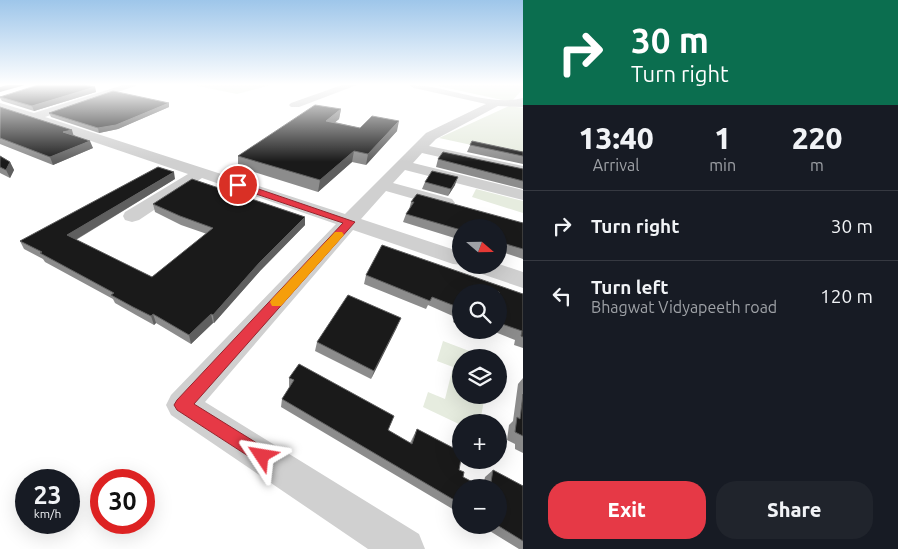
<!DOCTYPE html>
<html lang="en">
<head>
<meta charset="utf-8">
<style>
  :root { --surface:#171b24; --page:#20242c; --text:#f1f3f6; --muted:#9ea1a6; --line:#363941; --accent:#e63946 }
  body { margin:0; font-family:Ubuntu,sans-serif; background:var(--page); color:var(--text); height:100vh; display:flex; flex-direction:column; font-size:19px; white-space:nowrap }
  * { box-sizing:border-box; margin:0 }
  p { font-size:16px; color:var(--muted) }
  .icon { flex:none; width:28px; height:28px; fill:none; stroke:currentColor; stroke-width:2; stroke-linecap:round; stroke-linejoin:round }
  .map { position:relative; flex:1; overflow:hidden }
  .sheet { display:flex; flex-direction:column; background:var(--surface); width:375px }
  .sheet>* { flex:none }
  .banner { background:#0b6e4f; color:#fff; overflow:hidden }
  .needle { width:32px; rotate:110deg }
  .controls { position:absolute; left:452px; top:219px; display:grid; gap:10px }
  .controls a { display:grid; place-items:center; width:55px; height:55px; border-radius:50%; background:var(--surface); box-shadow:0 5px 20px #0002; font-size:25px }
  .speed { position:absolute; left:15px; top:469px; display:flex; gap:10px; font-size:25px; font-weight:700; text-align:center }
  .speed>* { display:grid; place-content:center; width:65px; height:65px; border-radius:50%; background:var(--surface); box-shadow:0 5px 20px #0002; line-height:1 }
  .speed small { font-size:12px; font-weight:400 }
  .speed .limit { border:8px solid #d22; background:#fff; color:#111 }
  .pin { position:absolute; display:grid; place-items:center; width:42px; height:42px; color:#fff; margin:-21px; border:2px solid #fff; border-radius:50%; box-shadow:0 1px 5px #0007 }
  .me { position:absolute; width:55px; margin:-28px; rotate:303deg; stroke-linejoin:round; filter:drop-shadow(0 0 4px #0008) }
  .turn { display:flex; align-items:center; gap:18px; height:105px; padding:0 25px; font-size:22px }
  .turn .icon { width:65px; height:65px; stroke-width:2.5 }
  .turn b { display:block; font-size:35px; line-height:42px }
  .eta { display:flex; justify-content:space-evenly; align-items:center; height:85px; text-align:center }
  .eta b { font-size:30px; font-weight:800; line-height:35px }
  .action { display:flex; gap:10px; margin-top:auto; padding:10px 25px }
  .action a { flex:1; height:58px; border-radius:20px; background:var(--accent); color:#fff; font-size:20px; font-weight:800; line-height:58px; text-align:center }
  .action a+a { background:var(--page); color:var(--text) }
  ul { padding:0; list-style:none }
  li { display:flex; align-items:center; gap:15px; height:70px; padding:0 25px; border-top:1px solid var(--line) }
  li div { flex:1 }
  li b { display:block; font-size:19px }
  li em { font-style:normal }
  main { display:flex; flex:1; min-height:0 }
  .map>svg:first-child { display:block }
  .green { fill:#e6ecdf }
  .lines { fill:none; stroke-linecap:round; stroke-linejoin:round }
  .minor { fill:#d0d0d0; fill-rule:evenodd }
  .wall { fill:#8c8c8c }
  .shaded-wall { fill:#5f5f5f }
  .building { fill:#1a1a1a; stroke:#5f5f5f }
  .route { fill:#e63946; stroke:#96252e }
  .slow { fill:#f59e0b }
</style>
</head>
<body>
<main>
<div class="map">
<svg width="523" height="549" viewBox="0 0 523 549">
  <rect width="100%" height="100%" fill="#fff"/>
  <!-- green -->
  <path class="green" d="M193 85H271L237 94Z
    M434 85H523V89L511 102Z
    M509 106 523 108V156L439 138Z
    M476 189 523 201V213L472 197Z
    M443 341 485 357 461 358V395H485L480 422H461V425L423 407 428 392 445 399 453 367 437 361Z"/>
  <g class="lines">
    <!-- minor -->
    <path class="minor" d="M123 85H138L45 117 345 214 426 133 486 104 414 88 409 85C447 85 487 107 523 98V107L498 106 436 139 429 146 523 166V176L422 153 413 163 523 190V200L405 170 393 183 452 199 455 203 452 207 446 208 386 191 361 219 461 252V265H464L453 264 353 230 205 402 419 534 425 549H368L171 415 166 405 171 395 336 224 202 178 139 220 132 222 125 220 123 216 125 212 188 174 0 110V103L34 113Z
      M342 85H357L299 107H291L289 105 291 103Z
      M499 264 523 272V288L470 270 467 265Z"/>
  </g>
  <!-- wall -->
  <path class="wall" d="M95 87 96 92 34 111 2 101 0 98V97Z
    M0 107 74 135 93 148 53 165 0 144Z
    M169 107 118 129 99 133 51 117 49 113Z
    M341 109 339 119 335 122 360 128 397 131 366 165 352 162 318 192 238 167V156Z
    M472 141 523 152V164L467 152Z
    M0 156 10 162 14 170 10 178 0 173Z
    M438 159 523 169V189L436 167Z
    M175 179 76 240 152 277 207 234 181 225 155 212 153 204 305 225 260 271 214 323H213L191 344 156 323 154 325 136 315 115 303 113 299 45 262 43 259 24 249 20 241Z
    M425 182 455 185 448 196 422 189Z
    M411 202 523 223V259L499 251V228H461V240L403 222 406 214 409 210Z
    M366 275 523 294V348L514 345 515 340 490 330H499V292H461V326L453 322 455 317 428 305 426 309 364 284Z
    M397 327 371 379 315 351 317 342Z
    M289 378 410 443 417 429 459 470 463 477 483 487 485 477 493 470 523 486V549H519L480 525H499V488H461V514L281 407 282 399 290 387 289 386Z
    M523 378V453L515 449V444L507 440 509 425 513 421 518 384Z"/>
  <!-- shaded-wall -->
  <path class="shaded-wall" d="M7 85H25L0 92V87Z
    M95 87 96 92 34 111 32 106Z
    M169 103V107L118 129 99 133 98 128Z
    M341 109 339 119 325 131 326 121Z
    M399 121 397 131 366 165 368 154Z
    M72 130 74 137 63 132Z
    M90 141 93 148 53 165 50 157Z
    M354 151 352 162 318 192 320 180Z
    M10 162 14 170 10 178 6 170Z
    M174 172 175 179 70 243 67 235Z
    M458 177 455 185 448 196 451 189Z
    M305 217V225L260 271 214 323 213 315 260 262Z
    M153 314 156 323 154 325 151 316Z
    M211 314 213 323 191 344 189 335Z
    M401 318 397 327 371 379 374 371Z"/>
  <!-- building -->
  <path class="building" d="M38 85H84L95 87 32 106 0 97Z
    M113 91 169 103 116 125 98 128 49 113Z
    M315 105 341 109 326 121 360 128 372 116 399 121 368 154 354 151 320 180 238 156Z
    M0 107 72 130 63 132 90 141 50 157 0 138Z
    M472 141 523 152V156L470 145Z
    M443 152 523 169V181L438 159Z
    M0 156 10 162 6 170 0 167Z
    M158 167 174 172 67 235 152 277 213 228 180 216 153 204 192 179 305 217 260 262 213 315 211 314 189 335 153 314 151 316 133 307 111 295 114 293 40 253 42 252 20 241Z
    M432 171 458 177 451 189 425 182Z
    M417 194 523 223V249L499 242V228H461V230L406 214 414 202H411Z
    M382 245 523 294V337L521 336 522 331 499 323V292H461V315L458 314 460 308 432 297 430 301 366 275Z
    M348 295 401 318 374 371 317 342Z
    M299 364 394 416 388 430 412 444 417 429 461 452V459L459 470 464 472 463 477 484 488H461V504L282 399 294 380 289 378Z
    M523 394V436L515 432 517 417 520 419Z
    M493 470 523 486V541L497 525H499V488H490Z"/>
  <!-- sky -->
  <linearGradient id="sky" x2="0" y2="1"><stop stop-color="#9ec6ea"/><stop offset="0.52" stop-color="#fff"/><stop offset="1" stop-color="#fff" stop-opacity="0"/></linearGradient>
  <rect width="523" height="162" fill="url(#sky)"/>
  <!-- route -->
  <path class="route" d="M235 183H241L355 222 194 404 268 450 270 456 268 463 262 465 177 410 174 405 177 400 343 223 235 187Z"/>
  <!-- slow -->
  <path class="slow" d="M335 232H342L344 235 281 306H272L270 302 272 299Z"/>
</svg>
<div class="controls">
<a><svg class="needle" viewBox="-14 -14 28 28"><path d="M0-13l5 13h-10z" fill="#e53935"/><path d="M0 13l5-13h-10z" fill="#9ea1a6"/></svg></a>
<a><svg class="icon" aria-label="search" viewBox="0 0 24 24"><circle cx="10" cy="10" r="6"/><path d="M15 15l6 6"/></svg></a>
<a><svg class="icon" aria-label="layers" viewBox="0 0 24 24"><path d="M12 4l9 5-9 5-9-5zM3 14l9 5 9-5"/></svg></a>
<a>+</a>
<a>−</a>
</div>
<div class="speed"><div>23<small>km/h</small></div><div class="limit">30</div></div>
<div class="pin" style="left:238px;top:185px;background:#d93025"><svg class="icon" aria-label="arrive" viewBox="0 0 24 24"><path d="M6 21V4h12l-3 4 3 4H6"/></svg></div>
<svg class="me" style="left:262px;top:456px" viewBox="-20 -20 40 40"><path d="M0-17L14 15 0 8-14 15z" fill="#e63946" stroke="#fff" stroke-width="4"/></svg>
</div>
<section class="sheet">
<div class="banner">
<div class="turn"><svg class="icon" aria-label="right" viewBox="0 0 24 24"><path d="M7 20v-9h11M14 6l5 5-5 5"/></svg><div><b>30 m</b>Turn right</div></div>
</div>
<div class="eta">
<div><b>13:40</b><p>Arrival</p></div>
<div><b>1</b><p>min</p></div>
<div><b>220</b><p>m</p></div>
</div>
<ul>
<li><svg class="icon" aria-label="right" viewBox="0 0 24 24"><path d="M7 20v-9h11M14 6l5 5-5 5"/></svg><div><b>Turn right</b></div><em>30 m</em></li>
<li><svg class="icon" aria-label="left" viewBox="0 0 24 24"><path d="M17 20v-9H6M10 6l-5 5 5 5"/></svg><div><b>Turn left</b><p>Bhagwat Vidyapeeth road</p></div><em>120 m</em></li>
</ul>
<div class="action"><a>Exit</a><a>Share</a></div>
</section>
</main>
</body>
</html>
